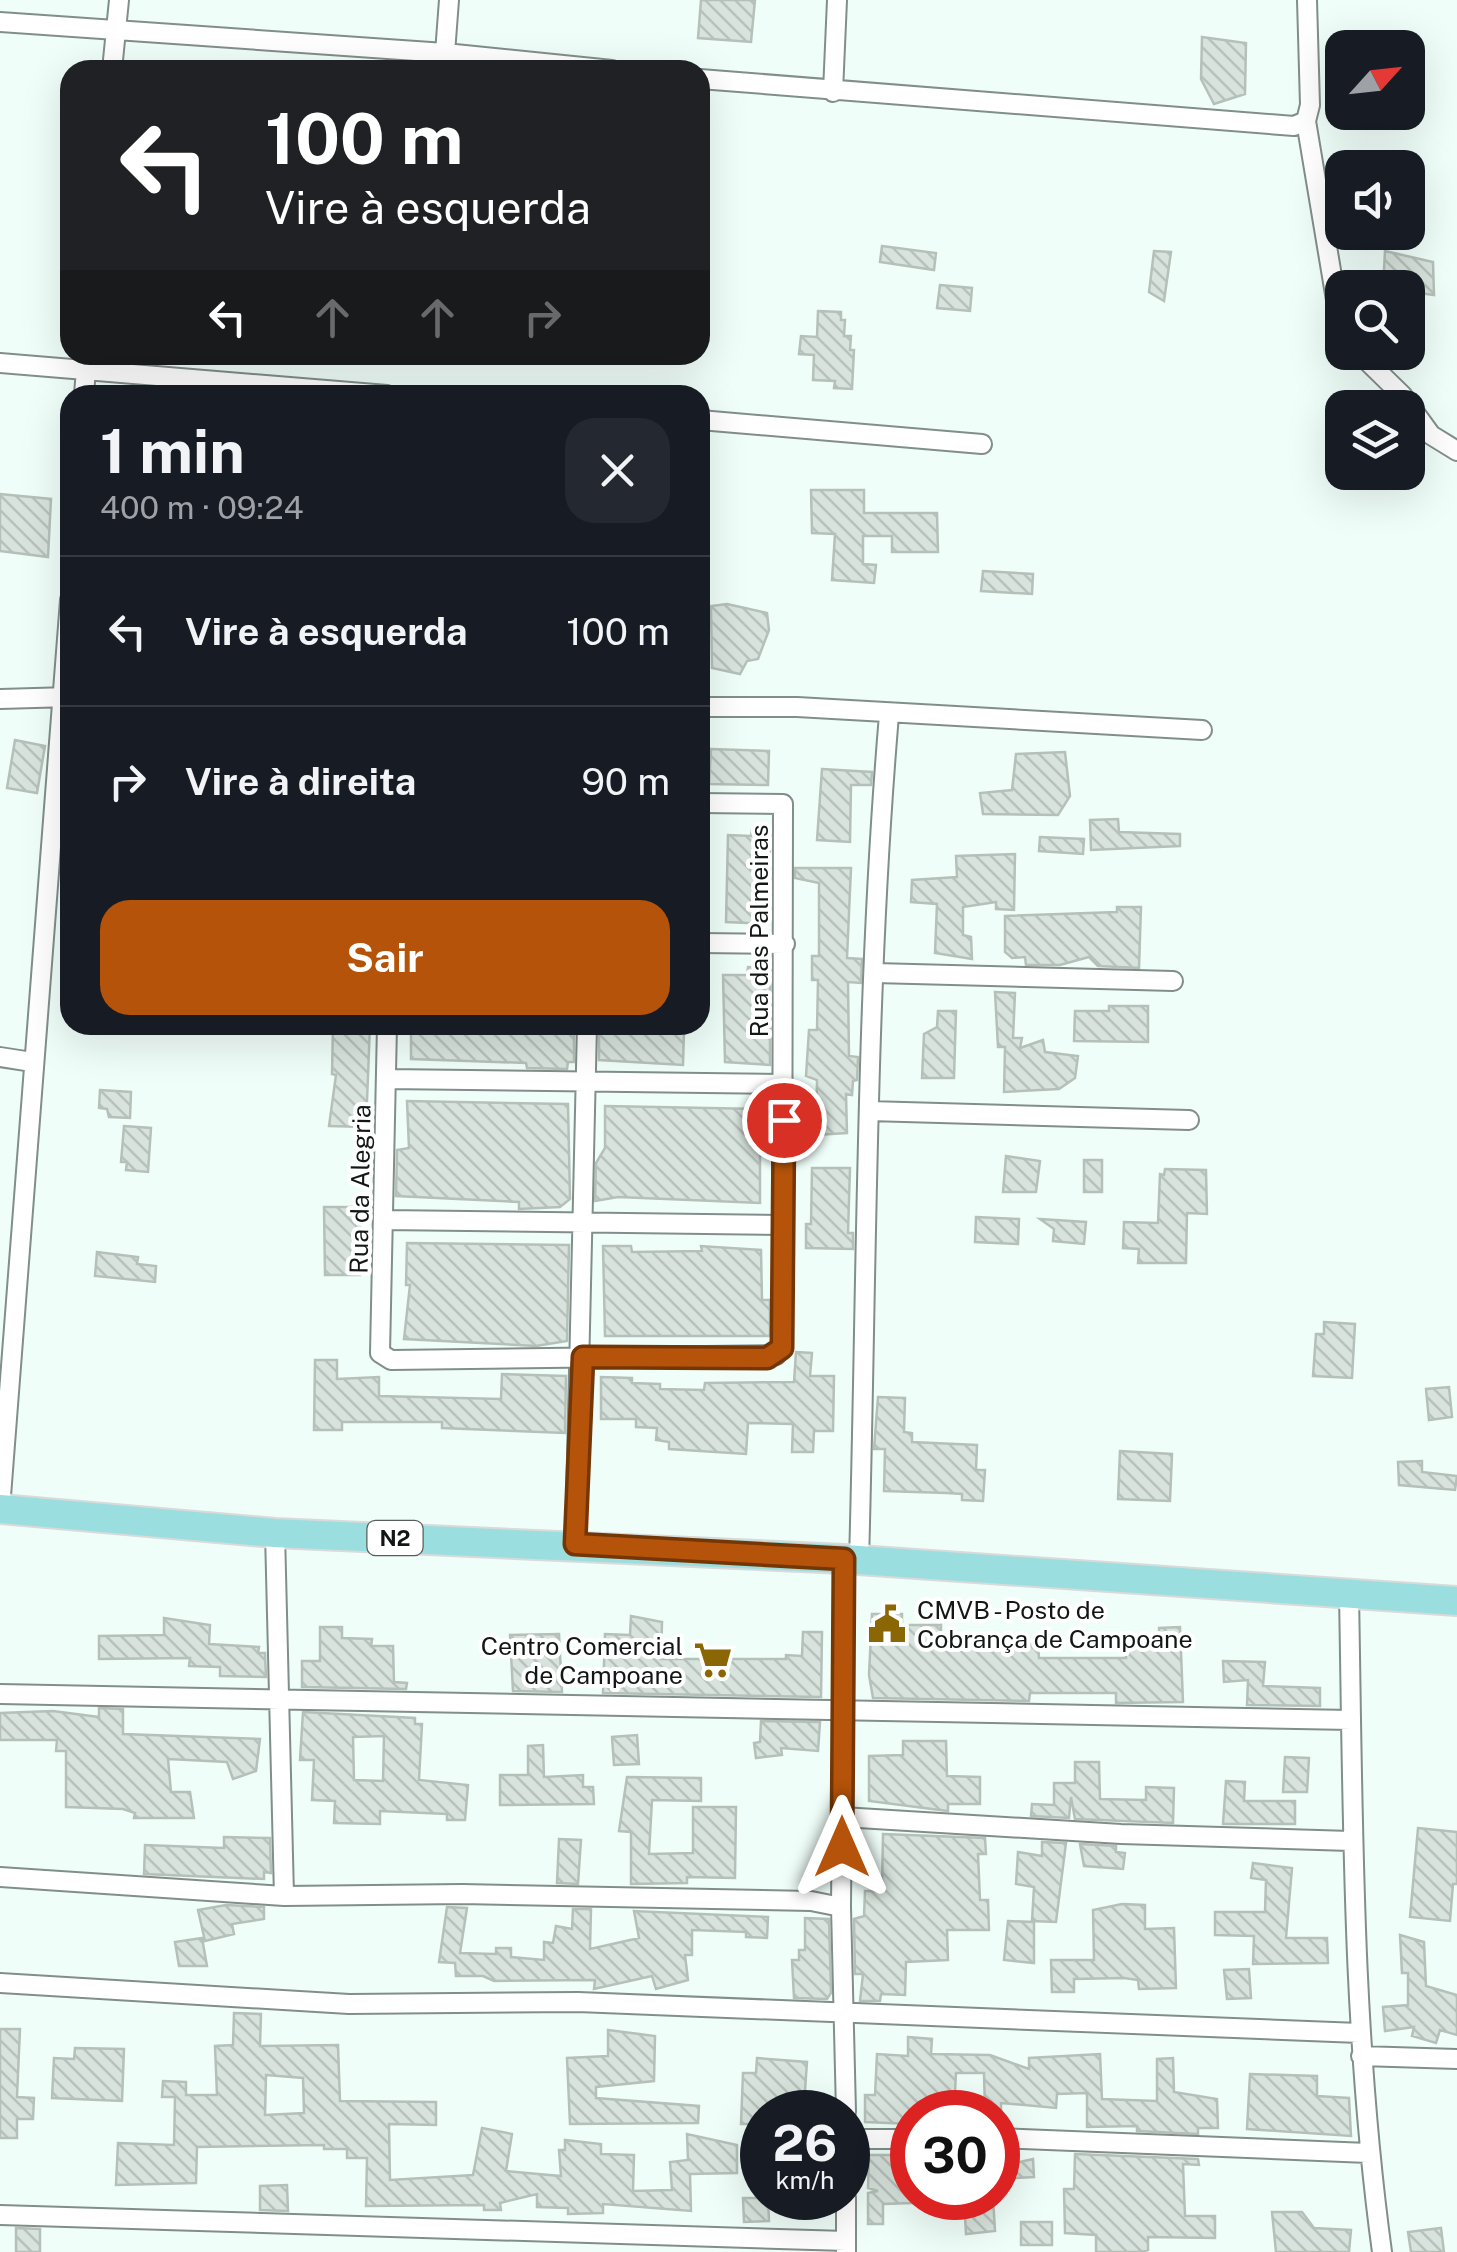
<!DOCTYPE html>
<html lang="pt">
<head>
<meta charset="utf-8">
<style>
  :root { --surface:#171b24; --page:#242831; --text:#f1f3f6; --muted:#9ea1a6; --line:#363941; --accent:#b45309 }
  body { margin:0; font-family:"Public Sans",sans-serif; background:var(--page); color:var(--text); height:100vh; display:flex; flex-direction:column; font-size:38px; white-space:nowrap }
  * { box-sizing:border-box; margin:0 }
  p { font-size:32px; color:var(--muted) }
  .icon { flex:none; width:55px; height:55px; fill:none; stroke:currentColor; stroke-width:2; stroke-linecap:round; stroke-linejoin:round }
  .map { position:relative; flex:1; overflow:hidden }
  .drawer { position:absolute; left:60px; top:385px; width:650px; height:650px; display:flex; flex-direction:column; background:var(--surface); border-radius:30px; box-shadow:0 10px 40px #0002 }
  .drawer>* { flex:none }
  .top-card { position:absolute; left:60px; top:60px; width:650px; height:305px; border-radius:30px; box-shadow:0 10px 40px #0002; background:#202124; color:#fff; overflow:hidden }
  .needle { width:65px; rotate:63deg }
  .buttons { position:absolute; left:1325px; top:30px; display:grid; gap:20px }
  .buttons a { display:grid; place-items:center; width:100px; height:100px; border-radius:20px; background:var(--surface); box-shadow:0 10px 40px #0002; font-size:50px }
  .speed { position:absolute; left:740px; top:2090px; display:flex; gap:20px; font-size:50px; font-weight:700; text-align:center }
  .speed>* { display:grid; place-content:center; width:130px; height:130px; border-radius:50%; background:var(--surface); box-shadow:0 10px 40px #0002; line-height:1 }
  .speed small { font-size:25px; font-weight:400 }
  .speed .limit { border:15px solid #d22; background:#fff; color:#111 }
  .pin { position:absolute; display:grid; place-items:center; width:85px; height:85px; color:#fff; margin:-42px; border:5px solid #fff; border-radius:50%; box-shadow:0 2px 10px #0007 }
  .me { position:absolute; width:110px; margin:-55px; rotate:0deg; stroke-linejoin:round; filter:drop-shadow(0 0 8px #0008) }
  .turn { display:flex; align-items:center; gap:35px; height:210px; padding:0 40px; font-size:45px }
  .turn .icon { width:130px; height:130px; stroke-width:2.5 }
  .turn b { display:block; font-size:70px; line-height:85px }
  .lanes { display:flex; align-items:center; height:95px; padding:0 40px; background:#0003; justify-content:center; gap:50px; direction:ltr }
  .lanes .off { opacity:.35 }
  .round { display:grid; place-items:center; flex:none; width:105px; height:105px; border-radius:30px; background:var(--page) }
  .head { display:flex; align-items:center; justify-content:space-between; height:170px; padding:0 40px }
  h1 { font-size:60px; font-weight:700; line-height:75px }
  .cta { display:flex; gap:20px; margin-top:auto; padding:20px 40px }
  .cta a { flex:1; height:115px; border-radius:30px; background:var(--accent); color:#fff; font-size:40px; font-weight:700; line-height:115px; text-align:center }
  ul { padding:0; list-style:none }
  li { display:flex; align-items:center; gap:30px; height:150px; padding:0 40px; border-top:2px solid var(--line) }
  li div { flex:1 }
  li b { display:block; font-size:38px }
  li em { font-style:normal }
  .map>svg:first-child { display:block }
  .building { fill:url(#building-back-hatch); stroke:#b5c0b9; stroke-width:2.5; fill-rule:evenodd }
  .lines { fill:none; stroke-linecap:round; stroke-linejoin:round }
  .street-casing { stroke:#818e8a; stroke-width:22 }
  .primary-casing { stroke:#d9dada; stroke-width:32 }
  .street { stroke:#fff; stroke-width:18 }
  .primary { stroke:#9bdedf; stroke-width:28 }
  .route-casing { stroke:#753606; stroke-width:25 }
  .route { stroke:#b45309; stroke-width:18 }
  .labels { text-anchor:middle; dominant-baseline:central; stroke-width:8; stroke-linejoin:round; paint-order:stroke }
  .shield { fill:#fff; stroke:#595d5b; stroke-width:2.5 }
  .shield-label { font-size:22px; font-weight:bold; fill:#121715 }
  .street-label { font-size:25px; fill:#121715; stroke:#fff }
  .poi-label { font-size:25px; fill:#121715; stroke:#fff; text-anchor:start }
</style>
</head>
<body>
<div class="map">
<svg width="1457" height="2252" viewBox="0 0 1457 2252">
  <defs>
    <pattern id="building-back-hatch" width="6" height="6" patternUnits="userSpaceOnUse" patternTransform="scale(2.5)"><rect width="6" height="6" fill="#d7e3dc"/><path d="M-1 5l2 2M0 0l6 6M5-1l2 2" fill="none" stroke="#b8c2bc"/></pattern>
  </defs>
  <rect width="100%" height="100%" fill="#f0fefa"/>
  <!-- building -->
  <path class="building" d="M701 0H755L751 42 698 38Z
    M1202 37 1246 43 1245 94 1214 104 1201 79Z
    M882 246 936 253 934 270 880 262Z
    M1154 251 1171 252 1164 301 1149 292Z
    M1385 251 1433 262 1434 295 1383 288Z
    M940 285 972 288 970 311 937 308Z
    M818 311 841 312V320H845L844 336H851L850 350H854L852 389 834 388 835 381 813 380 814 355 799 354 801 336 817 337Z
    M811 490H864V513H937L938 552H892V536H863V564L876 565 874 583 832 580 835 534 812 533Z
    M0 494 51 499 48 557 0 551Z
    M983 571 1033 574 1032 594 981 591Z
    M727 604 767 613 769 630 758 659 747 661 740 674 712 668 711 606Z
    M15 740 45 746 37 793 7 788Z
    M711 749 769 751 768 785 709 784Z
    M1065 752 1070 796 1058 815 983 814 980 793 1012 790 1016 754Z
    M822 769 872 772 871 785H851L850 842 817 840Z
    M1118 819 1119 832 1180 834V846L1091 850 1090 820Z
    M752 830 770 834 768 924 726 922 728 835 751 836Z
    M1040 837 1084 839 1083 854 1039 851Z
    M1015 854 1014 910 996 909V902L963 907V935L971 937 972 959 935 953 937 904 911 902 912 880 957 877 956 856Z
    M795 868H851L847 958 862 959 861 983 848 982 849 1056 858 1057 857 1080 853 1081 852 1095 846 1094 847 1133 816 1135 817 1080 806 1076 809 1030H817L818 980H812V956H819V883L795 878Z
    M1117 907H1141L1139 968 1098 966 1089 957 1060 965H1026L1025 957 1012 958 1005 952V916L1117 912Z
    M748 967 770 969V1065L725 1062 723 975H747Z
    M995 992 1015 993 1013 1038H1022L1020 1048 1043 1040 1045 1052 1078 1056 1075 1078 1059 1089 1004 1092 1005 1047H998Z
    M1109 1006H1148V1042L1074 1041 1075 1011H1109Z
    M938 1011H956L954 1078H922L924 1034 937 1027Z
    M333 1025H370L366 1127 329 1126 336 1075 332 1074Z
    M411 1025H574V1062H568L567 1069 527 1068 526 1063 411 1059Z
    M599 1025 684 1030 683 1065 599 1060Z
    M100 1090 131 1092 130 1118 109 1117 107 1109 99 1108Z
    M407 1101 568 1104 570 1199 560 1207 519 1209V1202L396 1196 397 1150 409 1148Z
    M605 1106 760 1109V1203L618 1197 595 1201 596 1163 605 1148Z
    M124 1126 151 1128 148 1172 126 1170 127 1162H121Z
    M1006 1156 1040 1161 1036 1192H1003Z
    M1084 1160H1102V1192H1084Z
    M812 1168H850L848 1233H853V1249L806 1248V1224H811Z
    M1165 1169 1206 1170 1207 1214 1187 1213 1186 1263H1138L1139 1249 1123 1248 1124 1222 1158 1223 1160 1174 1164 1175Z
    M324 1207H360V1275H325Z
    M976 1217 1019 1219 1018 1244 975 1242Z
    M1040 1219 1086 1222 1084 1244 1053 1241 1054 1229Z
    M407 1243 569 1245 567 1341 536 1346 404 1339 410 1285H406Z
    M603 1246H631L632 1252 702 1251 701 1246 761 1250 762 1300H770V1336H605Z
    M97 1252 138 1257 137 1264 156 1266 155 1282 95 1276Z
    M1324 1322 1355 1324 1352 1378 1313 1376 1316 1334H1324Z
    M796 1352 812 1353 810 1376H834L833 1431H814L813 1452H792L793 1424 748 1423 746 1454 669 1449V1442L656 1440 657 1428 636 1427V1419H601V1377L632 1378V1383L660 1384V1389L704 1390 705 1383 794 1382Z
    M315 1360H337V1379L379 1377V1396L501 1399 502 1374 566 1376 565 1433 442 1428V1422H342V1430H314Z
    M1449 1387 1452 1417 1429 1420 1426 1389Z
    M878 1397 905 1398 904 1432 912 1433V1442L977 1445 976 1470H985L983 1501 962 1500V1494L947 1493 884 1491 885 1449H874Z
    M1120 1451 1172 1454 1170 1501 1118 1499Z
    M1422 1461V1472L1457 1476 1455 1490 1399 1485 1398 1462Z
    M872 1614H902V1625H941V1638H971V1644H1038L1039 1658H1126V1646L1160 1647 1159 1628 1180 1627 1183 1702 1116 1703V1693H1030L1029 1701 873 1698 869 1675Z
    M631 1616 662 1622 661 1659H786V1655L802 1656 803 1632H822L821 1697 603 1693 605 1634 630 1635Z
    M164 1618 210 1625 209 1644 259 1647 258 1653H265L266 1677 220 1676V1667L189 1666 190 1658 99 1659V1636L164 1635Z
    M320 1627H342V1638L372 1639 371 1646H393L394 1682 407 1683 406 1689 302 1687V1661H320Z
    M559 1634 562 1692 513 1691 510 1635Z
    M1223 1661 1265 1662 1263 1686 1320 1688V1706L1247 1705 1248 1680 1224 1682Z
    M99 1708 123 1709V1734L260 1739 256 1771 233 1779 227 1762 168 1759 171 1792H190L194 1818H134L135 1813 123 1809 66 1807V1751H56L57 1740H0V1713L53 1711 99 1717Z
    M303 1712 415 1718V1724H422L419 1780 468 1785 465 1820H447V1814L380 1811V1824L334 1823 335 1801 312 1800 314 1760H300ZM384 1736 383 1781 354 1780 353 1737Z
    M761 1721 820 1722 818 1751 781 1748 782 1755 756 1758 754 1743 760 1742Z
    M637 1735 639 1764 614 1765 612 1737Z
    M903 1741H946L947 1776 980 1777V1804H948V1811L869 1801V1756L903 1755Z
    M543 1745 544 1777 583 1775V1787H593L594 1804 500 1805V1775H528V1746Z
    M1285 1757 1309 1758 1307 1792H1283Z
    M1075 1762H1099L1100 1799 1146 1800V1787L1174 1788 1173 1823 1075 1819 1071 1797 1069 1818 1031 1816 1032 1804 1054 1805V1783H1075Z
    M627 1777 701 1778V1801L652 1800 649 1854 693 1853V1807H736L735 1878 687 1877V1883L631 1884V1832L619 1831Z
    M1226 1781 1245 1782 1244 1801H1295V1824H1223Z
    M1418 1828 1457 1832V1884H1453L1450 1921 1410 1917Z
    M883 1834 985 1838 986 1854H978L980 1900H988L989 1930H947L948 1960 906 1962 905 1995 881 1994 880 2001H860L863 1974H855L854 1919 864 1916 865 1891H882Z
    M224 1837 270 1838 271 1873 264 1872V1879L144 1874 145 1845 224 1848Z
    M559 1839 581 1840 578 1884 557 1883Z
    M1042 1842 1066 1843 1056 1922 1032 1921 1034 1887 1016 1884 1018 1852 1042 1856Z
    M1080 1844 1116 1846V1852L1125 1853 1123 1869 1084 1866Z
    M1253 1863 1292 1868 1286 1938H1327L1328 1963 1253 1964 1254 1936 1215 1935V1912H1265L1266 1880 1251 1878Z
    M1122 1904 1145 1905V1929L1174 1928 1176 1988 1139 1989 1138 1980 1124 1978 1074 1979V1992H1052L1051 1960H1094L1093 1910Z
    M226 1905 264 1907V1919L232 1924 234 1934 205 1941 198 1910Z
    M447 1907 467 1908 460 1953 496 1954V1948H511V1957L544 1960V1942L553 1943 556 1926 572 1929 573 1909H591L590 1949 639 1938 634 1911 768 1917 767 1938 746 1937V1932L692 1930V1955H685L688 1980 656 1989 652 1976 594 1989 595 1980 494 1981 483 1976H456L455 1963 439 1962Z
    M805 1918 829 1919 831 1993 827 1999 794 1998 792 1960H799V1950H805Z
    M1008 1921 1034 1922V1963L1004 1960Z
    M1400 1935 1424 1942 1426 1986 1457 1995V2035L1440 2030 1436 2043 1412 2036 1414 2027 1385 2031 1383 2007 1408 2005V1973H1402Z
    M202 1938 207 1966H179L175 1942Z
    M1249 1969 1251 1998 1227 1999 1224 1970Z
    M234 2013 261 2014 260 2046 338 2045 340 2101 436 2102V2125L389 2124 390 2180 473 2175 482 2128 512 2134 506 2171 561 2176 559 2150H565V2140L601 2144V2154L634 2155 633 2191 672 2190 670 2162 688 2160 687 2134 737 2145V2173L690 2174 691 2211 603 2204V2213L568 2214V2208L537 2207V2194L500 2203 501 2210H484V2205L366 2206 367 2158H347V2149H324V2145L197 2147 196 2183 116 2185 118 2143 174 2145 175 2097H162L163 2081 186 2082V2095H217L215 2046 233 2045ZM266 2075 303 2078 304 2113 265 2115Z
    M0 2029H20L17 2097 34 2098 33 2119H17V2138H0Z
    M608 2030 655 2036 654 2081 596 2087V2098L699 2106 698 2123 570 2124 567 2058 608 2056Z
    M908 2037 932 2039 931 2054 990 2055 1029 2069V2058L1100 2054 1102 2099 1157 2101V2059L1173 2058 1174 2092 1217 2099 1218 2128H1198V2134L1137 2131V2126L1087 2127V2093L1057 2094 1056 2108 1001 2103V2112H985L984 2073H956L954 2112H912V2124L865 2122V2095H875L877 2054 908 2056Z
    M75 2048 124 2049 122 2101 52 2098 54 2058 74 2059Z
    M757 2058 807 2062 804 2105 777 2102V2112H762V2124H741L743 2073H756Z
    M1250 2074 1317 2076V2096L1349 2098 1351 2136 1247 2129Z
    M1075 2154 1198 2159 1199 2165 1183 2164 1185 2216H1215V2238L1148 2237V2250L1142 2252H1096V2235L1065 2233 1064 2189H1074Z
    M869 2155H910L912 2160V2203L883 2204V2224H868V2193L878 2191 868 2188Z
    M1033 2159 1034 2177 998 2179V2167Z
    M287 2185 288 2211 260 2210V2186Z
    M743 2198H768L769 2221 744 2222Z
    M964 2198H993L995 2231 966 2234Z
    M1272 2212H1302L1314 2228 1351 2230 1349 2252H1276Z
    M1021 2222H1052V2245H1021Z
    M16 2228 40 2229V2252H16Z
    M1441 2228 1444 2252H1411L1408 2232Z"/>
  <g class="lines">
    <!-- street casing -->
    <g class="street-casing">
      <path id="street" d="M1307 0 1310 105 1306 121 1342 336
        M0 22 445 53 612 70
        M445 53 449 0
        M112 70 119 0
        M700 79 1294 126 1306 121
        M833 92 837 0
        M1358 352 1402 395 1431 435 1457 451
        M0 363 387 395
        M84 395 87 355
        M700 420 982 444
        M0 699 70 697
        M700 707H797L1202 730
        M700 943 785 944
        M875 973 1173 981
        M387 1025 380 1353 391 1360 776 1355 782 1348 783 804 700 803
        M0 1057 32 1062
        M387 1079 784 1084
        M869 1111 1189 1120
        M384 1220 782 1225
        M0 1509 70 600
        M275 1533 284 1896
        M575 1544 587 1025
        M844 1559 841 1907 846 2112
        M859 1561C867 1279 865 996 889 715
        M1349 1594C1353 1815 1352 2033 1382 2252
        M0 1694 1351 1720
        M842 1817 1121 1834 1350 1841
        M0 1877 284 1896 462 1894 811 1901 841 1907
        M0 1983 349 2004 578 2002 1359 2033
        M1361 2056 1457 2059
        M998 2138 1368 2153
        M848 2139H912
        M846 2198V2252
        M0 2215 846 2241"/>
    </g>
    <!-- primary casing -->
    <g class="primary-casing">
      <path id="primary" d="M0 1509 275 1533 844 1559 1457 1601"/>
    </g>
    <!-- street -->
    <use href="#street" class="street"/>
    <!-- primary -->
    <use href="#primary" class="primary"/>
  </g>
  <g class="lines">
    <!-- route casing -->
    <g class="route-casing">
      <path id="route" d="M784 1120 782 1348 767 1358 583 1357 575 1544 844 1559 842 1847"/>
    </g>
    <!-- route -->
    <use href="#route" class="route"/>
  </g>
  <!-- icons -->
  <defs>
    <g id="civic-bare" transform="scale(3)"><path d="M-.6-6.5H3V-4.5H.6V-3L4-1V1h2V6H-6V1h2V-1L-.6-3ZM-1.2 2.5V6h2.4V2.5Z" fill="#8a6605" stroke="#fff" stroke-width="2.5" paint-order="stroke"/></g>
    <g id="supermarket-bare" transform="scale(3)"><path d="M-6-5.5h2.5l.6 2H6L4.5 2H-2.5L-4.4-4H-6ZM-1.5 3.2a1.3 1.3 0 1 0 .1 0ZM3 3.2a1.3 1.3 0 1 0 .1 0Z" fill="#8a6605" stroke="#fff" stroke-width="2.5" paint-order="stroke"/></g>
  </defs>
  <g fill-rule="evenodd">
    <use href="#civic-bare" x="887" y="1624"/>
    <use href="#supermarket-bare" x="713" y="1660"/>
  </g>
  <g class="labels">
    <!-- shield labels -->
    <rect class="shield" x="367.5" y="1521" width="55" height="34" rx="8"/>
    <g class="shield-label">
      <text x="395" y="1538">N2</text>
    </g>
    <!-- street labels -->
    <g class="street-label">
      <text transform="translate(759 931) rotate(-90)">Rua das Palmeiras</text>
      <text transform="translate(360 1189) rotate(-89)">Rua da Alegria</text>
    </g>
    <!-- poi labels -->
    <g class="poi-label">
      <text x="917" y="1610">CMVB - Posto de<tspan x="917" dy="29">Cobrança de Campoane</tspan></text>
      <text x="683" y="1646" text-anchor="end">Centro Comercial<tspan x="683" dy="29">de Campoane</tspan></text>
    </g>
  </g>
</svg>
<div class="buttons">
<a><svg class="needle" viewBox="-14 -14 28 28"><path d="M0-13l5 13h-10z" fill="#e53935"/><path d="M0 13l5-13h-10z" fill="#9ea1a6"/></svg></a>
<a><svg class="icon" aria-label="sound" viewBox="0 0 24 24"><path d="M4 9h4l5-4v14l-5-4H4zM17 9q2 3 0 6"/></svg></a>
<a><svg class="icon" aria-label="search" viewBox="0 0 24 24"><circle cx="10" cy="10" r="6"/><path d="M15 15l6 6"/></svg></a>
<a><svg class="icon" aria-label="layers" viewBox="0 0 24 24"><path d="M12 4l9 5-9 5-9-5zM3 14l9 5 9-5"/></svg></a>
</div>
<div class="speed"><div>26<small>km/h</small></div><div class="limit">30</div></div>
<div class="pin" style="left:784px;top:1120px;background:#d93025"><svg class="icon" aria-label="arrive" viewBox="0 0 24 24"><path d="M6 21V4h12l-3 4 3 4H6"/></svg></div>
<svg class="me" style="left:842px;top:1847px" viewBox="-20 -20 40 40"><path d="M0-17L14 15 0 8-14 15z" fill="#b45309" stroke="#fff" stroke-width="4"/></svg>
<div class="top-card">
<div class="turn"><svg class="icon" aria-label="left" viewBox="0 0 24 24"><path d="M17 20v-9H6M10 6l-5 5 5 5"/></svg><div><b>100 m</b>Vire à esquerda</div></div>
<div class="lanes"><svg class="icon" aria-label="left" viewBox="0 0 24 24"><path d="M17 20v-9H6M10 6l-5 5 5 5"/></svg><svg class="icon off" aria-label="ahead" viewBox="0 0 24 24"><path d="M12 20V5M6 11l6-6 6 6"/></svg><svg class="icon off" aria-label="ahead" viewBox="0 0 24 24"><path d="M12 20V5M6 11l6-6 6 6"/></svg><svg class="icon off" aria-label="right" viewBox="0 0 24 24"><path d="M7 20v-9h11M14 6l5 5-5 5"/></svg></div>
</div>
<section class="drawer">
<div class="head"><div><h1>1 min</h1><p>400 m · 09:24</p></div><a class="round"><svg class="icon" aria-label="close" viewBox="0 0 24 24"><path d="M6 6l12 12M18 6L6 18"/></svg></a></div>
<ul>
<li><svg class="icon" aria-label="left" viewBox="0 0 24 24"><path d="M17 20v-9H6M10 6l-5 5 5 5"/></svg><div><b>Vire à esquerda</b></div><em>100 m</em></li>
<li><svg class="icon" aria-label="right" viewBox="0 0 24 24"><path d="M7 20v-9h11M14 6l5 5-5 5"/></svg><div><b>Vire à direita</b></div><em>90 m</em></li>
</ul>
<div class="cta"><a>Sair</a></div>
</section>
</div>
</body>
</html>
